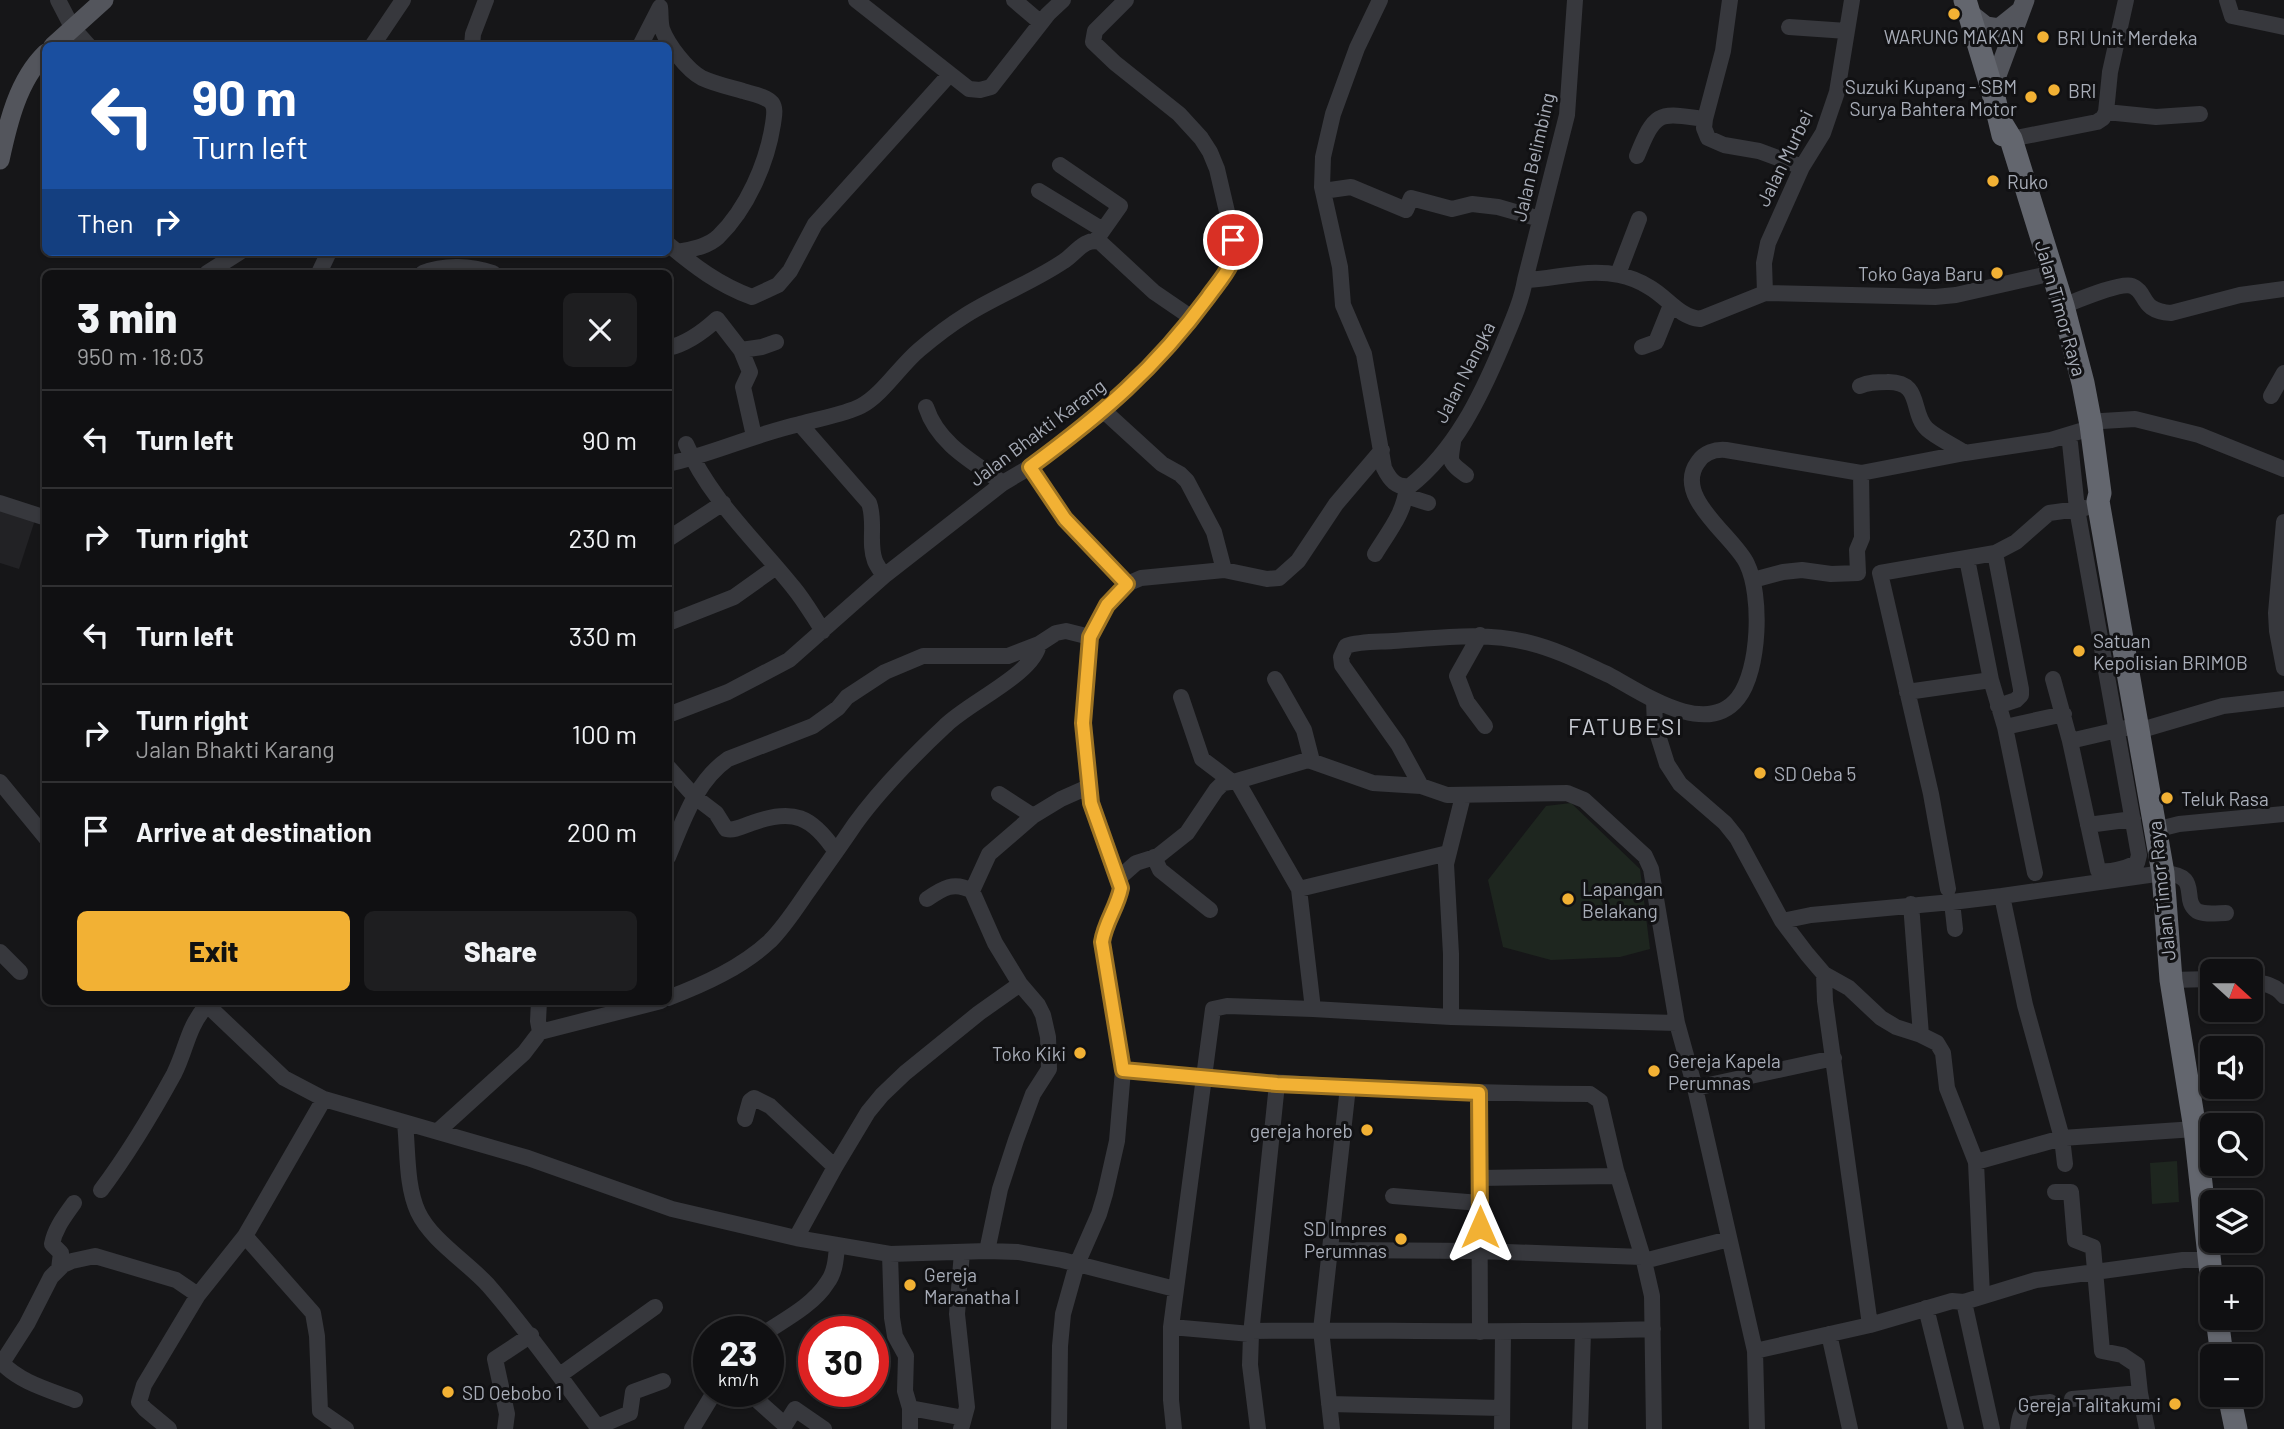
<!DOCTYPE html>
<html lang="en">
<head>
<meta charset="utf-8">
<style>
  :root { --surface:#101012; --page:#1e1e20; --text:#f1f3f6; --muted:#9c9d9f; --line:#303032; --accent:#f2b134 }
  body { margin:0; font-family:Barlow,sans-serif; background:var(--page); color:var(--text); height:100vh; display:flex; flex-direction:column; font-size:26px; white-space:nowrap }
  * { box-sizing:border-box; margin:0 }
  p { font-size:23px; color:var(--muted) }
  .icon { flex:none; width:38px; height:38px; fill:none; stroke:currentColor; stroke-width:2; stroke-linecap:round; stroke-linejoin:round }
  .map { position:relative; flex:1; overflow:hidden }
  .drawer { position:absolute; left:42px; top:270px; width:630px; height:735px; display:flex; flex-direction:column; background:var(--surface); border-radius:10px; box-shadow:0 2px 5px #0004,0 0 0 2px var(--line) }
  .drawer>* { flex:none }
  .hud { position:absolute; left:42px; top:42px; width:630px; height:214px; border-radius:10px; box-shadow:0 2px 5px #0004,0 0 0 2px var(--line); background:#1a4fa0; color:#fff; overflow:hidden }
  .needle { width:46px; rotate:111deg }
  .fabs { position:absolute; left:2200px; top:959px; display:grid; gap:14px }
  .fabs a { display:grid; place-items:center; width:63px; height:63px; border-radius:10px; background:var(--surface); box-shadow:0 2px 5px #0004,0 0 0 2px var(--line); font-size:35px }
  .speed { position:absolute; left:693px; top:1316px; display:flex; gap:14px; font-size:35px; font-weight:700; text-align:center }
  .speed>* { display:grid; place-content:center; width:91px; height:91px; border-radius:50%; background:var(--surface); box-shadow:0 2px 5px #0004,0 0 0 2px var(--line); line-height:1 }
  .speed small { font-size:18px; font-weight:400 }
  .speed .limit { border:10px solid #d22; background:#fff; color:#111 }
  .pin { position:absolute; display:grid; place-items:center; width:60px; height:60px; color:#fff; margin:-30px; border:4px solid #fff; border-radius:50%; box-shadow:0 2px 7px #0007 }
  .me { position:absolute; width:77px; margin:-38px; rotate:0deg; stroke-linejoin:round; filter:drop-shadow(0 0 5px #0008) }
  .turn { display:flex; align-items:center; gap:24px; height:147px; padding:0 35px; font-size:32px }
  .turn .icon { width:91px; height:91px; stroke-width:2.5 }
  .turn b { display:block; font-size:49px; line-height:60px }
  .then { display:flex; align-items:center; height:66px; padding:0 35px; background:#0003; gap:14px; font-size:26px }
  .round { display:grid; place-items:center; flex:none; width:74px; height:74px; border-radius:10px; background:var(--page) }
  .head { display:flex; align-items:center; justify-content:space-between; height:119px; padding:0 35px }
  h1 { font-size:42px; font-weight:800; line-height:52px }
  .action { display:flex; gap:14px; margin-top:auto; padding:14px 35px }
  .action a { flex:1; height:80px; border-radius:10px; background:var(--accent); color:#111; font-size:28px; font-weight:800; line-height:80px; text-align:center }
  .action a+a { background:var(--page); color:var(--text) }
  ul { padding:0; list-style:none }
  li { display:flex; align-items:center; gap:21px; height:98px; padding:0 35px; border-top:2px solid var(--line) }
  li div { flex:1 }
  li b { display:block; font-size:26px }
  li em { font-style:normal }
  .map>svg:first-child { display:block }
  .built { fill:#222225 }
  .green { fill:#1e261f }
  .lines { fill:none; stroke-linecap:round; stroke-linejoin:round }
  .minor { stroke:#37383d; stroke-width:16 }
  .major { stroke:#53555c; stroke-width:19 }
  .highway { stroke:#63666e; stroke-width:23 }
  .route-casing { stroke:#9d7322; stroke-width:18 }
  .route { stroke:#f2b134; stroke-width:12 }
  .poi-dot { fill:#f2b134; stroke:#111113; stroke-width:2.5 }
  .labels { text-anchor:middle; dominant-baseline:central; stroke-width:6; stroke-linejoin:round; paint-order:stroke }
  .poi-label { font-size:19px; fill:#a8adb8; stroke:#111113; text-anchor:start }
  .street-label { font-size:19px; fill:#a8adb8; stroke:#111113 }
  .quarter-label { font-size:23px; letter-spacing:2px; fill:#c9ccd4; stroke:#111113 }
</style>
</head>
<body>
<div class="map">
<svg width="2284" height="1429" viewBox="0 0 2284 1429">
  <rect width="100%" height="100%" fill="#161618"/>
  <!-- built -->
  <path class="built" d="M0 509 35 520 19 569 0 563Z"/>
  <!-- green -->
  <path class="green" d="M1571 803 1640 869 1650 949 1620 957 1551 960 1503 947 1488 880 1546 806Z
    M2177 1161 2179 1202 2152 1204 2150 1163Z"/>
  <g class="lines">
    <!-- minor -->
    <path class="minor" d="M58 0 72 27 89 46
      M856 0 969 89 980 90 991 87 1048 14 1063 0
      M1014 0 1041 23
      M1380 0 1357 48 1333 114 1323 157 1322 187 1340 267 1343 305 1364 354 1384 468C1390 480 1396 488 1410 486 1455 450 1480 398 1502 346 1511 324 1521 303 1525 280 1555 279 1587 268 1619 275 1629 277 1641 282 1649 287 1667 297 1679 317 1700 319L1765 293 1935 297 1956 295 2044 275
      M1730 0 1723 51 1705 119 1704 128 1708 138 1724 145 1759 151 1802 167
      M2126 0 2110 72 2106 112 2156 117 2200 114
      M2227 0 2232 16 2284 27
      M660 7C661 14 660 22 662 29 668 45 687 70 702 78 715 84 729 87 743 91 752 94 766 96 772 103 776 109 774 116 773 124 767 163 747 209 718 237 707 247 692 249 678 252
      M1789 27 1847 31
      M372 46 403 0
      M472 46 473 34 486 0
      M640 46 660 7
      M2011 139 2097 122 2103 118 2106 112
      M1637 156C1656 109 1659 113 1705 119
      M1060 165 1120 206 1096 240
      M1039 191 1103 230
      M1323 191 1351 187 1406 210 1411 198 1452 209 1472 204 1498 207 1540 219
      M668 244C694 266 719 285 752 297L778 285 790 271 815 224 950 74
      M207 273 240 252
      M319 273 329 252
      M423 273C445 264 471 266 493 273
      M1618 274 1639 219
      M1525 280 1567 115 1575 0
      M1765 293 1764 263 1768 243 1802 167 1823 133 1837 92 1852 0
      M2063 306C2076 301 2120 282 2132 286 2148 292 2139 311 2171 313L2240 295 2284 289
      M1642 347 1656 342 1671 305
      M668 348C686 344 704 331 717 319L741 350 750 372 743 387 754 436
      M741 350 762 347 776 342
      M1860 386C1869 382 1878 382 1887 382 1923 381 1910 413 1927 429 1937 438 1953 445 1965 453
      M2271 396 2284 373
      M926 407C938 444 973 462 1003 483
      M1104 411 1162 464 1180 474 1187 481 1214 532 1224 570
      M800 424C817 419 846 414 861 406 882 395 900 366 919 350 933 338 950 325 966 315 998 295 1033 282 1064 261 1075 254 1085 237 1100 242L1154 292 1192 318
      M2091 425 2102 421 2135 419 2199 435 2284 469
      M1453 442C1450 463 1448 461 1466 475
      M686 444C709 498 756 541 793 587 804 600 813 616 823 631
      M668 464C713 454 755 434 800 424L869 503C876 522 868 543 875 561 877 566 881 571 884 576
      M1030 467 1065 519 1127 584
      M1406 496 1428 503
      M0 503 46 518
      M2284 522 2276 613 2277 631 2284 668
      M668 539 723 503
      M1995 553 2021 689V695L2016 700 1998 706
      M1375 554C1389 531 1404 514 1407 487
      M1967 559 1991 680
      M1753 580 1783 572 1802 570 1831 574 1858 573 1857 550 1862 538 1861 473
      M668 623 734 597 776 567
      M1480 635 1457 676 1467 702 1485 726
      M1275 679 1304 730 1312 761
      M2053 679 2070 741 2098 870C2108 874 2126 868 2137 863L2139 855 2077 509 2070 443
      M1907 692 1991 680 2005 727 2035 873
      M1181 697 1202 759 1231 781
      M1654 701 1655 726 1667 764 1680 784 1725 823 1737 838 1782 921 1807 954 1824 974 1849 988 1881 1018 1896 1027 1921 1035 1937 1043 1943 1053 1947 1088 1976 1162
      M668 715 728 692 789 660 884 576 1003 483 1030 467 1104 411 1164 352 1192 318 1224 275 1234 256 1235 246 1217 169 1210 152 1201 138 1179 114 1115 63 1093 42 1095 31 1126 0
      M2005 727 2064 714
      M2138 731 2223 706 2284 699
      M2070 741 2126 728
      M668 767 695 797 716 813 726 829C735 831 743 826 752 823 793 808 812 816 836 852
      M1237 781 1299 889 1448 853
      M0 782 46 838
      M1421 786 1398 744 1342 665 1341 657 1346 646C1360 641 1378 642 1393 641 1439 638 1485 631 1530 643 1558 650 1583 663 1609 675 1641 692 1706 739 1738 698 1760 670 1762 595 1747 564 1735 537 1672 497 1698 462 1704 453 1715 449 1726 450L1861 473 1965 453 2051 440 2084 430
      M999 794 1033 816 1061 799 1088 787
      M2088 825 2133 819
      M2155 830 2179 824 2284 814
      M668 857C683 822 695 782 728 759L813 726 838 708 847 697 885 672 923 656H1008L1039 644 1056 633 1066 631 1090 637
      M1154 857 1160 870 1210 910
      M1119 878 1136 863 1158 856 1187 833 1216 790 1223 783 1237 781 1308 760 1373 783 1421 786 1447 795 1567 793 1584 800 1645 856 1651 869 1677 1023 1695 1088 1755 1351 1757 1429
      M1299 889 1313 1009
      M1948 889 1931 794 1880 573 1995 553 2016 542 2049 513 2085 508
      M972 891 989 854 1033 816
      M2002 896 2163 873C2203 875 2180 899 2197 911 2204 915 2218 913 2226 913
      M1911 904 1921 1035
      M1782 921 1811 915 1952 902
      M1955 929 1952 902 2002 896 2025 1005 2062 1138 2065 1164
      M0 952 20 972
      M1824 974 1825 1001 1870 1325
      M2171 980 2212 979
      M2250 981C2263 983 2276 985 2284 996
      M668 998C705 984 742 967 770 941 784 927 795 910 806 894 822 871 839 848 855 824 879 791 915 754 945 726 969 702 1034 674 1039 644
      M203 1001 284 1078 324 1099 528 1158 672 1209 796 1238 890 1254 987 1251 1018 1252 1062 1260 1175 1289
      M539 1001 538 1021 540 1032
      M1451 1017V954L1446 864 1463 796
      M1123 1070C1279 1085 1434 1093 1590 1094L1600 1101 1616 1170 1644 1261 1652 1296 1654 1429
      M1695 1088 1834 1058
      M1479 1093 1480 1332
      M745 1119 750 1101 754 1098 770 1106 835 1167
      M405 1123C408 1151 406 1186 418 1212 431 1240 467 1262 488 1285 529 1332 562 1380 599 1429
      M438 1131 524 1053 540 1032 661 1001
      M1480 1178 1618 1176
      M101 1190C128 1154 152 1114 174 1074 187 1048 187 1028 207 1005
      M2055 1192H2071L2075 1240 2093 1247 2102 1351 2122 1355 2137 1365 2140 1393
      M1393 1196 1480 1203
      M245 1236 313 1313 317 1336 320 1411 346 1429
      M796 1238 835 1167 868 1112 882 1095 905 1073 979 1013 1020 984 995 943 972 891C954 881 943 888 927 899
      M1331 1250 1480 1251 1642 1257
      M987 1251 1000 1189 1016 1140 1033 1094 1049 1069 1048 1037 1043 1015 1038 1005 1020 984
      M890 1254 892 1318 895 1336 906 1356 905 1391 910 1408 964 1418
      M1644 1261 1729 1239
      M59 1269 61 1253 52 1244C55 1228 65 1216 74 1203
      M1982 1296 1976 1162 2062 1138 2195 1129
      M1964 1302 1992 1429
      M1926 1308 1956 1429
      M1171 1327 1251 1334
      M1251 1331C1385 1329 1519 1334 1653 1329
      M766 1332C786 1319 814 1304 827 1283 835 1273 836 1259 837 1246
      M1829 1334 1850 1429
      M1755 1351 1870 1325 1952 1301 1964 1302 2036 1280 2183 1260H2208
      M0 1361 2 1363 27 1324 51 1277 63 1265 72 1261 95 1256 176 1280 198 1295
      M2 1363C21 1383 50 1390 75 1400
      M560 1375 655 1307
      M747 1391 785 1425 795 1409 824 1429
      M2072 1399 2140 1393 2147 1429
      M1329 1404 1502 1408
      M597 1427 630 1413 633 1392 663 1381
      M169 1429 145 1409 139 1402 144 1385 198 1295 245 1236 324 1099
      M505 1429 507 1414 495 1359 531 1335
      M692 1429 715 1391
      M910 1429V1408
      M961 1429 967 1407 957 1314 962 1252
      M1059 1429 1060 1346 1063 1314 1077 1264 1099 1214 1105 1194 1117 1141 1123 1070 1102 942C1105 922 1117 908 1121 888L1091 803 1083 723 1090 637 1107 605 1127 584 1141 578 1224 570 1267 579 1279 578 1298 561 1336 504 1382 450
      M1174 1429 1171 1400V1327L1213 1009 1227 1006 1313 1009 1451 1017 1677 1023
      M1258 1429 1250 1365 1251 1334 1277 1084
      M1332 1429 1321 1330 1348 1087
      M1502 1429 1503 1333
      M1580 1429 1583 1332
      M2018 1429C2021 1404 2027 1404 2050 1402"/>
    <!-- major -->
    <path class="major" d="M1967 11 1986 26 1999 28 2019 12
      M53 46 104 0
      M1992 89 2025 0
      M0 160C8 123 18 80 46 53"/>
    <!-- highway -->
    <path class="highway" d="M1965 0 1992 89 2003 135
      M2000 121 2011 139 2063 306 2083 383 2091 425 2100 493 2098 501 2163 873 2171 980 2195 1129 2212 1283
      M2217 1318 2222 1356
      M2229 1395 2236 1429"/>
  </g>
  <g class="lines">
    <!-- route casing -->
    <g class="route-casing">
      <path id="route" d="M1233 240C1240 261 1219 281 1208 297 1155 369 1102 414 1030 467L1065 519 1127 584 1107 605 1090 637 1083 723 1091 803 1121 888C1117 908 1105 922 1102 942L1123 1070 1277 1084 1479 1093 1480 1227"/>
    </g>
    <!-- route -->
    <use href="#route" class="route"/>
  </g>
  <!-- markers -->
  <g class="poi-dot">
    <circle cx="1954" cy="14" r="7"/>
    <circle cx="2043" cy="37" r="7"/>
    <circle cx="2054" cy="90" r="7"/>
    <circle cx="2031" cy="97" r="7"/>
    <circle cx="1993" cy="181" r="7"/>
    <circle cx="1997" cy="273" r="7"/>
    <circle cx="2079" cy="651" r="7"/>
    <circle cx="1760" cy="773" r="7"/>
    <circle cx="2167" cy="798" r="7"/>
    <circle cx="1568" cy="899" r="7"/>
    <circle cx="1080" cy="1053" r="7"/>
    <circle cx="1654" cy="1071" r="7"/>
    <circle cx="1367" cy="1130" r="7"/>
    <circle cx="1401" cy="1239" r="7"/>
    <circle cx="910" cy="1285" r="7"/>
    <circle cx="448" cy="1392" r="7"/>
    <circle cx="2175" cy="1404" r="7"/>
  </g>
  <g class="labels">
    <!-- poi labels -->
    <g class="poi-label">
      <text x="1954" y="36" text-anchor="middle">WARUNG MAKAN</text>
      <text x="2057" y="37">BRI Unit Merdeka</text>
      <text x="2017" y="86" text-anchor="end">Suzuki Kupang - SBM<tspan x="2017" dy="22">Surya Bahtera Motor</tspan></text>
      <text x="2068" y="90">BRI</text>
      <text x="2007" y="181">Ruko</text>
      <text x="1983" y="273" text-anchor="end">Toko Gaya Baru</text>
      <text x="2093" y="640">Satuan<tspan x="2093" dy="22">Kepolisian BRIMOB</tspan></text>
      <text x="1774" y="773">SD Oeba 5</text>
      <text x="2181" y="798">Teluk Rasa</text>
      <text x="1582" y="888">Lapangan<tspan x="1582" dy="22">Belakang</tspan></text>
      <text x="1066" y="1053" text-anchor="end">Toko Kiki</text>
      <text x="1668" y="1060">Gereja Kapela<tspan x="1668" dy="22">Perumnas</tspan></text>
      <text x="1353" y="1130" text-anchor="end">gereja horeb</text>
      <text x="1387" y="1228" text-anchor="end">SD Impres<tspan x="1387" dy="22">Perumnas</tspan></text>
      <text x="924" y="1274">Gereja<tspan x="924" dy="22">Maranatha I</tspan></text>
      <text x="462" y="1392">SD Oebobo 1</text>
      <text x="2161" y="1404" text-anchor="end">Gereja Talitakumi</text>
    </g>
    <!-- street labels -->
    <g class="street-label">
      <text transform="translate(1533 157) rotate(-77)">Jalan Belimbing</text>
      <text transform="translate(1784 158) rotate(-64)">Jalan Murbei</text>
      <text transform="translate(2061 308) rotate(74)">Jalan Timor Raya</text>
      <text transform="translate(1464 372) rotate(-63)">Jalan Nangka</text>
      <text transform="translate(1037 432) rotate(-37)">Jalan Bhakti Karang</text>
      <text transform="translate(2161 891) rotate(-96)">Jalan Timor Raya</text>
    </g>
    <!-- quarter labels -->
    <g class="quarter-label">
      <text x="1626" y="726">FATUBESI</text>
    </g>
  </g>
</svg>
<div class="fabs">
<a><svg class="needle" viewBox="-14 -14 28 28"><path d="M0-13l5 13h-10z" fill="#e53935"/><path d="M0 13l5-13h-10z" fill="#9c9d9f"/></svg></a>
<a><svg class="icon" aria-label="sound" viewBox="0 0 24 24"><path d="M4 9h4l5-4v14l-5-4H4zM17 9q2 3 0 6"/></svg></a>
<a><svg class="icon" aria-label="search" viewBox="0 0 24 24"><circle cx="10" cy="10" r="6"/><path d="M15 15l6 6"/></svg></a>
<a><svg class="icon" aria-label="layers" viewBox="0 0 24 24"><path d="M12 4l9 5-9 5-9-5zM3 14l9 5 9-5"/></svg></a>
<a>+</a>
<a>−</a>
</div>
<div class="speed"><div>23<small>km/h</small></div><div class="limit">30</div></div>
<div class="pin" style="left:1233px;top:240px;background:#d93025"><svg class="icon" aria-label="arrive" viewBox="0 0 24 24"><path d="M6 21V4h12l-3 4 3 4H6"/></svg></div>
<svg class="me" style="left:1480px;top:1227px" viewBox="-20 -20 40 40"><path d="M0-17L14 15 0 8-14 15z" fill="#f2b134" stroke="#fff" stroke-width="4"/></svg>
<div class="hud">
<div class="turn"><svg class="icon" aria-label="left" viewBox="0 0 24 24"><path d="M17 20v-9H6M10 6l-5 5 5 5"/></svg><div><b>90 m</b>Turn left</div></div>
<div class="then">Then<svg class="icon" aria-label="right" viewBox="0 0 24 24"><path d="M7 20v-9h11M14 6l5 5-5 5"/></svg></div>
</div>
<section class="drawer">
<div class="head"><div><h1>3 min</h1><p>950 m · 18:03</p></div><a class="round"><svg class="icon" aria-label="close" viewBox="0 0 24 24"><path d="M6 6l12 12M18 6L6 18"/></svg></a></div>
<ul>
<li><svg class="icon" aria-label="left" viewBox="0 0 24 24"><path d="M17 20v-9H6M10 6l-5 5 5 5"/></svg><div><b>Turn left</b></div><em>90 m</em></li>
<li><svg class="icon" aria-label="right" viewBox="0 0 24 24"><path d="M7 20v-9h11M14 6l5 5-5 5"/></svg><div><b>Turn right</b></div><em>230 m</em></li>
<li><svg class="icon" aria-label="left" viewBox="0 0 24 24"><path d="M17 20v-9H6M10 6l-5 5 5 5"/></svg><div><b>Turn left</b></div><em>330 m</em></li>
<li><svg class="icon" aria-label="right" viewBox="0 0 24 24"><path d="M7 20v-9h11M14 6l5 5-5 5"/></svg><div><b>Turn right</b><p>Jalan Bhakti Karang</p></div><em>100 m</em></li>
<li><svg class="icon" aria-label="arrive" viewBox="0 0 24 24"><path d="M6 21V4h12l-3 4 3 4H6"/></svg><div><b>Arrive at destination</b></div><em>200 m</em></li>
</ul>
<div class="action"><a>Exit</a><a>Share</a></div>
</section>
</div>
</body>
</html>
